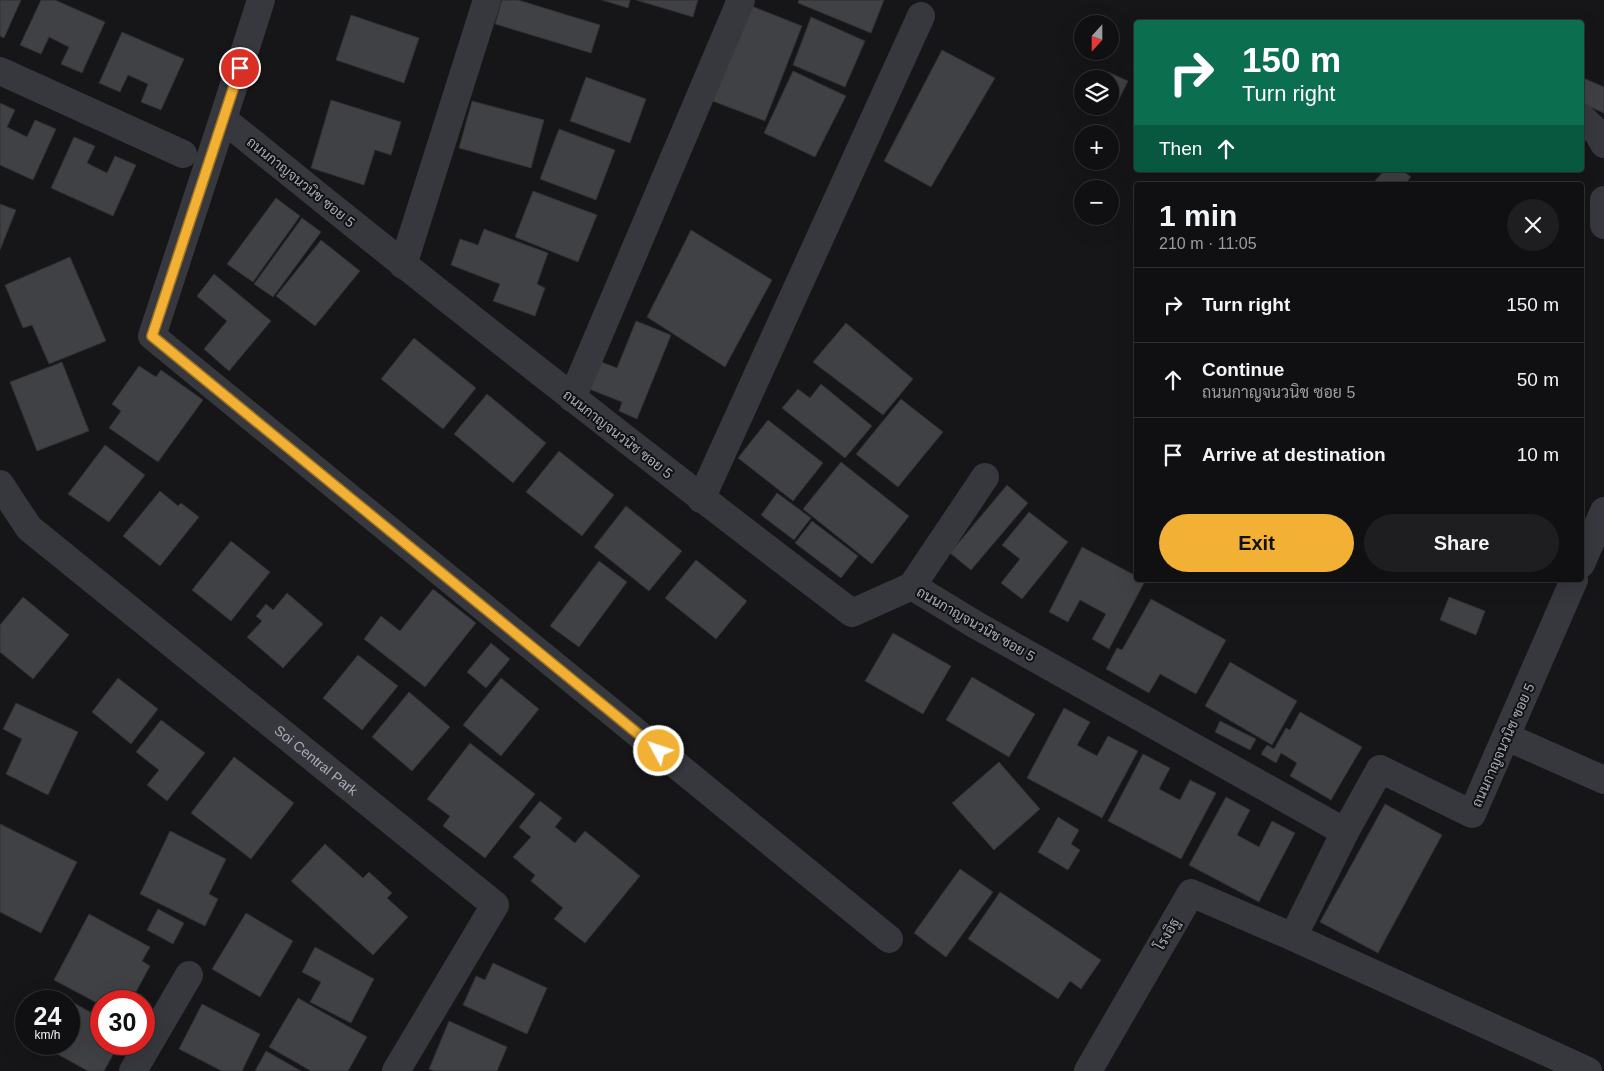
<!DOCTYPE html>
<html lang="en">
<head>
<meta charset="utf-8">
<style>
  :root { --surface:#101012; --page:#1e1e20; --text:#f1f3f6; --muted:#9c9d9f; --line:#303032; --accent:#f2b134 }
  body { margin:0; font-family:Arial,Sarabun,sans-serif; background:var(--page); color:var(--text); height:100vh; display:flex; flex-direction:column; font-size:19px; white-space:nowrap }
  * { box-sizing:border-box; margin:0 }
  p { font-size:16px; color:var(--muted) }
  .icon { flex:none; width:28px; height:28px; fill:none; stroke:currentColor; stroke-width:2; stroke-linecap:round; stroke-linejoin:round }
  .map { position:relative; flex:1; overflow:hidden }
  .drawer { position:absolute; left:1134px; top:182px; width:450px; height:400px; display:flex; flex-direction:column; background:var(--surface); border-radius:5px; box-shadow:0 5px 20px #0002,0 0 0 1px var(--line) }
  .drawer>* { flex:none }
  .banner { position:absolute; left:1134px; top:20px; width:450px; height:152px; border-radius:5px; box-shadow:0 5px 20px #0002,0 0 0 1px var(--line); background:#0b6e4f; color:#fff; overflow:hidden }
  .needle { width:32px; rotate:201deg }
  .fabs { position:absolute; left:1074px; top:15px; display:grid; gap:10px }
  .fabs a { display:grid; place-items:center; width:45px; height:45px; border-radius:50%; background:var(--surface); box-shadow:0 5px 20px #0002,0 0 0 1px var(--line); font-size:25px }
  .speed { position:absolute; left:15px; top:990px; display:flex; gap:10px; font-size:25px; font-weight:700; text-align:center }
  .speed>* { display:grid; place-content:center; width:65px; height:65px; border-radius:50%; background:var(--surface); box-shadow:0 5px 20px #0002,0 0 0 1px var(--line); line-height:1 }
  .speed small { font-size:12px; font-weight:400 }
  .speed .limit { border:8px solid #d22; background:#fff; color:#111 }
  .pin { position:absolute; display:grid; place-items:center; width:42px; height:42px; color:#fff; margin:-21px; border:2px solid #fff; border-radius:50%; box-shadow:0 1px 5px #0007 }
  .me { position:absolute; width:55px; margin:-28px; rotate:310deg; stroke-linejoin:round; filter:drop-shadow(0 0 4px #0008) }
  .turn { display:flex; align-items:center; gap:18px; height:105px; padding:0 25px; font-size:22px }
  .turn .icon { width:65px; height:65px; stroke-width:2.5 }
  .turn b { display:block; font-size:35px; line-height:42px }
  .then { display:flex; align-items:center; height:48px; padding:0 25px; background:#0003; gap:10px; font-size:19px }
  .round { display:grid; place-items:center; flex:none; width:52px; height:52px; border-radius:26px; background:var(--page) }
  .head { display:flex; align-items:center; justify-content:space-between; height:85px; padding:0 25px }
  h1 { font-size:30px; font-weight:600; line-height:38px }
  .cta { display:flex; gap:10px; margin-top:auto; padding:10px 25px }
  .cta a { flex:1; height:58px; border-radius:30px; background:var(--accent); color:#111; font-size:20px; font-weight:600; line-height:58px; text-align:center }
  .cta a+a { background:var(--page); color:var(--text) }
  ul { padding:0; list-style:none }
  li { display:flex; align-items:center; gap:15px; height:75px; padding:0 25px; border-top:1px solid var(--line) }
  li div { flex:1 }
  li b { display:block; font-size:19px }
  li em { font-style:normal }
  .map>svg:first-child { display:block }
  .building { fill:#404145; stroke:#303034 }
  .lines { fill:none; stroke-linecap:round; stroke-linejoin:round }
  .minor { stroke:#37383d; stroke-width:28 }
  .route-casing { stroke:#9d7322; stroke-width:12 }
  .route { stroke:#f2b134; stroke-width:9 }
  .labels { text-anchor:middle; dominant-baseline:central; stroke-width:4; stroke-linejoin:round; paint-order:stroke }
  .street-label { font-size:14px; fill:#a8adb8; stroke:#111113 }
</style>
</head>
<body>
<div class="map">
<svg width="1604" height="1071" viewBox="0 0 1604 1071">
  <rect width="100%" height="100%" fill="#161618"/>
  <!-- building -->
  <path class="building" d="M0 0H21L4 38 0 36Z
    M41 0H55L105 22 82 73 61 64 69 47 49 37 41 54 20 45Z
    M502 0H518L600 25 591 53 495 24Z
    M602 0H630L628 8Z
    M636 0H698L693 17Z
    M799 0H884L871 33 798 3Z
    M749 5 802 26 765 121 710 100Z
    M351 15 419 38 404 83 336 60Z
    M811 17 865 41 845 87 793 65Z
    M122 32 184 59 161 110 141 102 148 84 128 75 120 92 99 83Z
    M942 50 995 78 931 187 884 161Z
    M793 71 846 96 815 157 764 133Z
    M1108 72 1128 81 1118 101 1110 98V79H1105Z
    M586 77 646 99 630 143 570 121Z
    M1581 77 1604 87V113L1581 103Z
    M331 100 401 122 391 155 375 150 364 185 311 168Z
    M472 101 544 120 531 168 459 148Z
    M0 103 15 110 7 127 27 137 35 120 56 129 33 180 0 165Z
    M559 129 615 150 596 200 540 179Z
    M74 137 95 146 87 163 107 173 115 156 136 165 113 216 51 188Z
    M1385 170H1402L1411 177 1404 185H1371Z
    M533 191 597 215 578 262 515 237Z
    M276 198 300 216 253 282 227 264Z
    M0 204 16 210 0 250Z
    M302 218 321 232 273 297 254 284Z
    M484 229 548 253 537 284 545 288 535 316 493 301 500 284 451 265 460 239 478 245Z
    M691 230 772 280 725 367 647 317Z
    M321 240 360 271 315 326 276 296Z
    M70 257 106 341 49 364 32 325 23 328 5 285Z
    M214 274 271 321 229 371 204 349 227 321 197 296Z
    M636 321 671 335 637 419 619 411 622 402 589 389 599 361 617 368Z
    M846 323 913 379 883 415 813 362Z
    M414 338 476 388 443 429 381 379Z
    M62 362 89 431 37 451 10 382Z
    M139 366 156 377 161 370 203 400 158 462 109 428 121 411 112 404Z
    M821 384 872 426 845 458 782 408 798 389 810 398Z
    M487 394 546 443 513 483 454 434Z
    M901 399 943 432 898 487 856 454Z
    M768 420 823 463 793 501 738 458Z
    M105 445 145 475 109 522 68 494Z
    M559 451 614 495 582 536 526 492Z
    M841 462 909 516 872 564 803 509Z
    M1007 485 1028 503 971 570 950 553Z
    M160 491 178 506 181 503 199 517 160 566 123 536Z
    M777 493 811 518 794 540 761 515Z
    M626 506 682 551 649 591 594 547Z
    M1029 512 1068 542 1022 599 1001 583 1020 559 1002 545Z
    M812 521 858 556 841 578 795 543Z
    M231 541 270 572 231 621 192 590Z
    M1082 547 1136 576V580L1145 581 1109 649 1092 639 1106 614 1080 600 1068 622 1049 612Z
    M696 560 747 601 716 639 665 598Z
    M599 561 627 582 579 647 550 626Z
    M433 589 476 623 425 687 364 639 381 616 400 631Z
    M287 593 323 624 283 668 247 637 262 621 256 616 266 604 273 610Z
    M23 597 69 635 33 679 0 652V625Z
    M1449 597 1485 611 1476 635 1440 620Z
    M1151 599 1226 640 1196 694 1160 674 1149 693 1106 669 1117 648 1122 650Z
    M893 633 951 666 923 714 865 681Z
    M491 643 510 659 486 688 467 672Z
    M358 655 398 686 362 730 323 698Z
    M1230 662 1297 701 1272 745 1205 706Z
    M972 677 1035 714 1009 757 946 720Z
    M118 678 158 709 131 744 92 712Z
    M501 678 539 709 501 756 463 725Z
    M409 692 450 727 412 771 372 737Z
    M16 703 78 732 48 795 6 774 22 739 3 729Z
    M1064 708 1090 722 1077 745 1097 756 1108 736 1138 751 1102 818 1027 778Z
    M1300 712 1362 747 1331 800 1290 776 1297 763 1281 753 1276 763 1261 754 1267 745 1274 749 1286 728 1290 730Z
    M161 720 205 753 167 801 147 785 159 770 136 752Z
    M1220 721 1256 739 1250 750 1215 732Z
    M470 743 535 794 485 858 443 826 450 816 427 799Z
    M1143 754 1170 768 1159 789 1180 800 1190 780 1216 793 1181 859 1108 821Z
    M234 757 294 803 251 859 191 813Z
    M999 762 1040 809 994 850 952 803Z
    M1226 797 1250 810 1237 835 1259 847 1272 821 1295 833 1259 902 1189 865Z
    M540 801 562 818 555 827 575 843 585 831 640 876 585 943 554 919 563 908 531 881 535 875 513 857 531 837 519 827Z
    M1385 804 1442 835 1378 953 1320 922Z
    M1058 817 1079 830 1071 844 1080 850 1068 870 1038 852Z
    M0 824 77 862 41 933 0 912Z
    M170 831 226 859 209 894 218 899 205 926 140 894Z
    M325 844 363 878 369 872 392 893 387 898 408 917 373 955 291 881Z
    M960 869 993 892 946 957 914 933Z
    M1000 892 1101 960 1081 989 1070 981 1058 999 968 939Z
    M158 909 184 923 173 944 147 930Z
    M246 913 293 941 260 997 212 969Z
    M89 914 150 947 142 961 150 966 131 1001 123 996 121 1001H101V1005L54 980Z
    M315 947 374 979 351 1023 310 1002 321 982 302 972Z
    M493 963 547 988 527 1034 463 1005 476 976 485 980Z
    M56 993 101 1018V1044H119L104 1071H88L39 1044H69V1001H51Z
    M298 998 367 1037 348 1071H311L269 1047Z
    M202 1004 260 1034 242 1071H222L179 1049Z
    M449 1021 507 1047 497 1071H434L429 1069Z
    M266 1051 301 1071H255Z"/>
  <g class="lines">
    <!-- minor -->
    <g class="minor">
      <path d="M261 0 223 119C430 287 640 452 852 613L912 586 976 625 1345 832 1380 769 1472 814 1574 580"/>
      <path d="M0 71 183 154"/>
      <path d="M1581 117 1598 133 1604 144"/>
      <path d="M223 119 152 336 889 939"/>
      <path d="M1604 200V225"/>
      <path d="M403 265 487 0"/>
      <path d="M572 398 741 0"/>
      <path id="s1" d="M0 484 29 528 495 905 396 1071"/>
      <path d="M701 499 921 16"/>
      <path d="M1581 564 1604 511"/>
      <path d="M912 586 985 477"/>
      <path d="M1507 737 1604 780"/>
      <path d="M1345 832 1293 937 1588 1071"/>
      <path d="M133 1071 189 975"/>
      <path d="M1088 1071 1191 893 1293 937"/>
    </g>
  </g>
  <g class="lines">
    <!-- route casing -->
    <g class="route-casing">
      <path id="route" d="M240 68 152 336 659 751"/>
    </g>
    <!-- route -->
    <use href="#route" class="route"/>
  </g>
  <g class="labels">
    <!-- street labels -->
    <g class="street-label">
      <text transform="translate(301 182) rotate(39)">ถนนกาญจนวนิช ซอย 5</text>
      <text transform="translate(618 434) rotate(38)">ถนนกาญจนวนิช ซอย 5</text>
      <text transform="translate(976 624) rotate(30)">ถนนกาญจนวนิช ซอย 5</text>
      <text transform="translate(1503 745) rotate(-66)">ถนนกาญจนวนิช ซอย 5</text>
      <text stroke="none"><textPath href="#s1" startOffset="422">Soi Central Park</textPath></text>
      <text transform="translate(1167 934) rotate(-60)">โรงอิฐ</text>
    </g>
  </g>
</svg>
<div class="fabs">
<a><svg class="needle" viewBox="-14 -14 28 28"><path d="M0-13l5 13h-10z" fill="#e53935"/><path d="M0 13l5-13h-10z" fill="#9c9d9f"/></svg></a>
<a><svg class="icon" aria-label="layers" viewBox="0 0 24 24"><path d="M12 4l9 5-9 5-9-5zM3 14l9 5 9-5"/></svg></a>
<a>+</a>
<a>−</a>
</div>
<div class="speed"><div>24<small>km/h</small></div><div class="limit">30</div></div>
<div class="pin" style="left:240px;top:68px;background:#d93025"><svg class="icon" aria-label="arrive" viewBox="0 0 24 24"><path d="M6 21V4h12l-3 4 3 4H6"/></svg></div>
<svg class="me" style="left:659px;top:751px" viewBox="-20 -20 40 40"><circle r="17" fill="#f2b134" stroke="#fff" stroke-width="3"/><path d="M0-11L8 9 0 5-8 9z" fill="#fff"/></svg>
<div class="banner">
<div class="turn"><svg class="icon" aria-label="right" viewBox="0 0 24 24"><path d="M7 20v-9h11M14 6l5 5-5 5"/></svg><div><b>150 m</b>Turn right</div></div>
<div class="then">Then<svg class="icon" aria-label="ahead" viewBox="0 0 24 24"><path d="M12 20V5M6 11l6-6 6 6"/></svg></div>
</div>
<section class="drawer">
<div class="head"><div><h1>1 min</h1><p>210 m · 11:05</p></div><a class="round"><svg class="icon" aria-label="close" viewBox="0 0 24 24"><path d="M6 6l12 12M18 6L6 18"/></svg></a></div>
<ul>
<li><svg class="icon" aria-label="right" viewBox="0 0 24 24"><path d="M7 20v-9h11M14 6l5 5-5 5"/></svg><div><b>Turn right</b></div><em>150 m</em></li>
<li><svg class="icon" aria-label="ahead" viewBox="0 0 24 24"><path d="M12 20V5M6 11l6-6 6 6"/></svg><div><b>Continue</b><p>ถนนกาญจนวนิช ซอย 5</p></div><em>50 m</em></li>
<li><svg class="icon" aria-label="arrive" viewBox="0 0 24 24"><path d="M6 21V4h12l-3 4 3 4H6"/></svg><div><b>Arrive at destination</b></div><em>10 m</em></li>
</ul>
<div class="cta"><a>Exit</a><a>Share</a></div>
</section>
</div>
</body>
</html>
